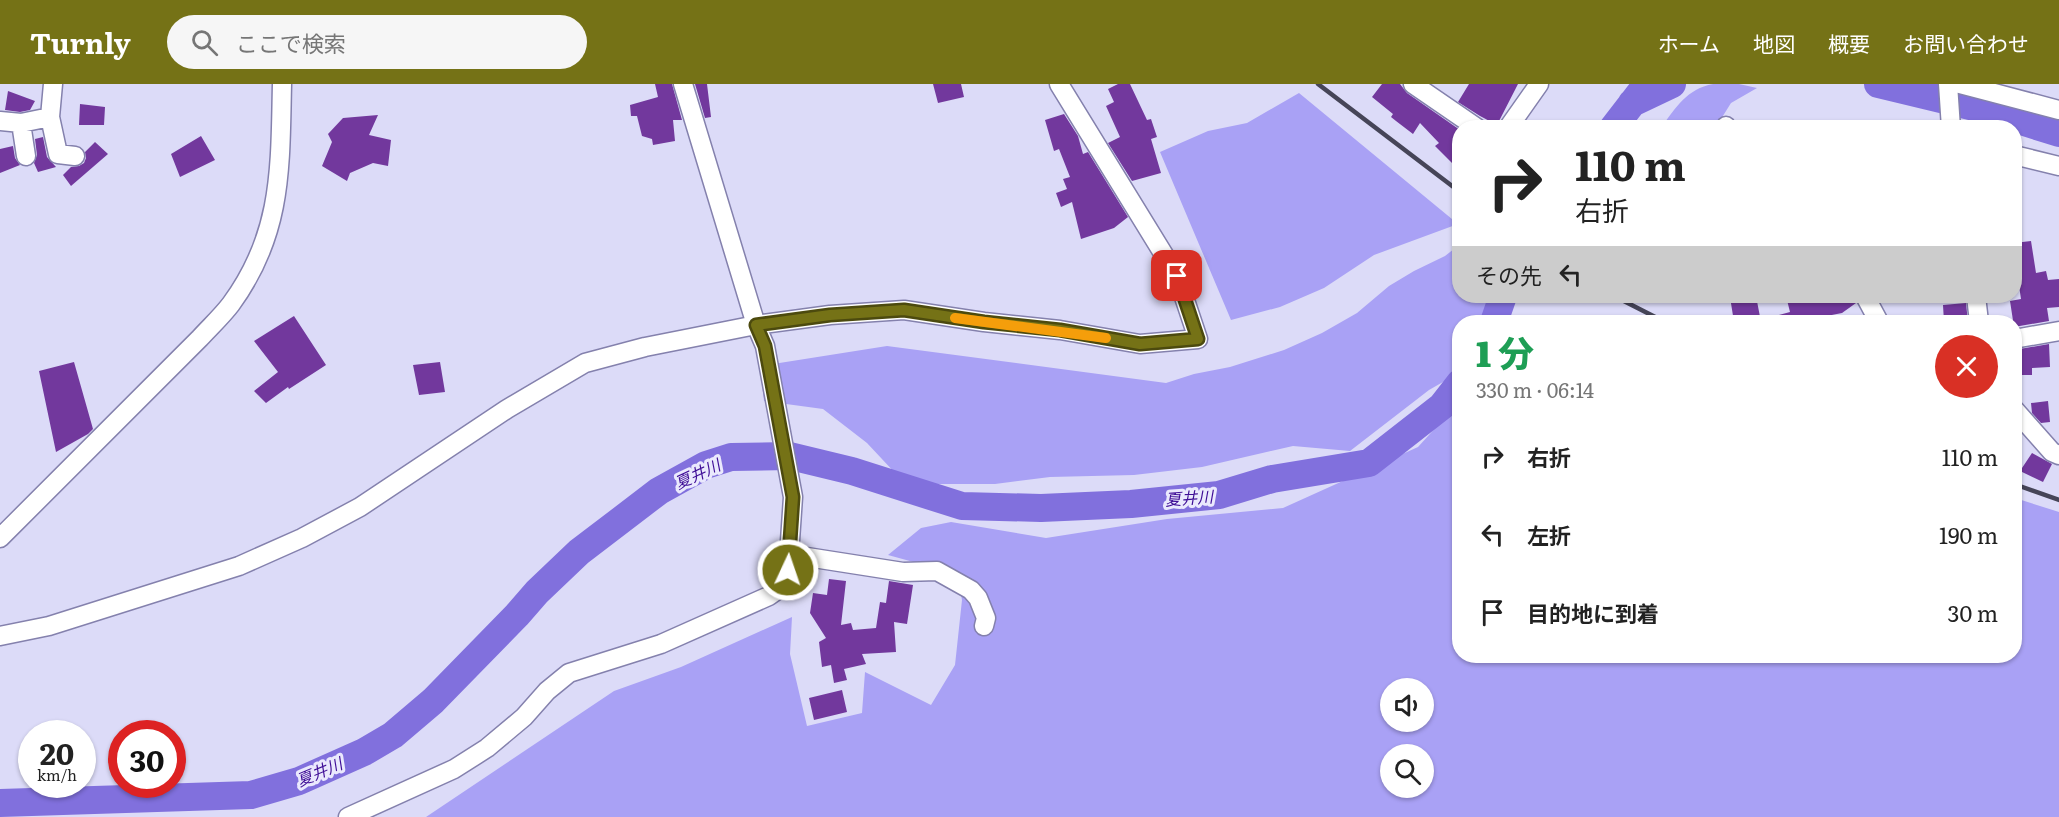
<!DOCTYPE html>
<html lang="ja">
<head>
<meta charset="utf-8">
<style>
  :root { --surface:#fff; --page:#f6f6f6; --text:#222; --muted:#767676; --accent:#757216 }
  body { margin:0; font-family:Literata,"Noto Sans JP",serif; background:var(--page); color:var(--text); height:100vh; display:flex; flex-direction:column; font-size:22px; white-space:nowrap }
  * { box-sizing:border-box; margin:0 }
  p { font-size:20px; color:var(--muted) }
  .icon { flex:none; width:33px; height:33px; fill:none; stroke:currentColor; stroke-width:2; stroke-linecap:round; stroke-linejoin:round }
  .map { position:relative; flex:1; overflow:hidden }
  .drawer { position:absolute; left:1452px; top:231px; width:570px; height:348px; display:flex; flex-direction:column; background:var(--surface); border-radius:24px; box-shadow:0 2px 4px #0004 }
  .drawer>* { flex:none }
  .hud { position:absolute; left:1452px; top:36px; width:570px; height:183px; border-radius:24px; box-shadow:0 2px 4px #0004; background:#fff; color:var(--text); overflow:hidden }
  .fabs { position:absolute; left:1380px; top:594px; display:grid; gap:12px }
  .fabs a { display:grid; place-items:center; width:54px; height:54px; border-radius:50%; background:var(--surface); box-shadow:0 2px 4px #0004; font-size:30px }
  .speed { position:absolute; left:18px; top:636px; display:flex; gap:12px; font-size:30px; font-weight:700; text-align:center }
  .speed>* { display:grid; place-content:center; width:78px; height:78px; border-radius:50%; background:var(--surface); box-shadow:0 2px 4px #0004; line-height:1 }
  .speed small { font-size:15px; font-weight:400 }
  .speed .limit { border:9px solid #d22; background:#fff; color:#111 }
  .pin { position:absolute; display:grid; place-items:center; width:51px; height:51px; color:#fff; margin:-26px; border-radius:12px; box-shadow:0 3px 9px #0006 }
  .me { position:absolute; width:66px; margin:-33px; rotate:3deg; stroke-linejoin:round; filter:drop-shadow(0 0 4px #0008) }
  .turn { display:flex; align-items:center; gap:21px; height:126px; padding:0 24px; font-size:27px }
  .turn .icon { width:78px; height:78px; stroke-width:2.5 }
  .turn b { display:block; font-size:42px; line-height:51px }
  .then { display:flex; align-items:center; height:57px; padding:0 24px; background:#0003; gap:12px; font-size:22px }
  .round { display:grid; place-items:center; flex:none; width:63px; height:63px; border-radius:32px; background:var(--page) }
  .summary { display:flex; align-items:center; justify-content:space-between; height:102px; padding:0 24px }
  h1 { font-size:36px; font-weight:800; line-height:45px; color:#1e9e55 }
  ul { padding:0; list-style:none }
  li { display:flex; align-items:center; gap:18px; height:78px; padding:0 24px }
  li div { flex:1 }
  li b { display:block; font-size:22px }
  li em { font-style:normal }
  header { display:flex; align-items:center; gap:36px; box-sizing:border-box; height:84px; padding:0 30px; background:var(--accent); color:#fff }
  header strong { font-size:28px }
  nav { display:flex; gap:33px; margin-inline-start:auto; font-size:21px }
  .search { width:420px; height:54px; background:var(--page); display:flex; align-items:center; gap:15px; box-sizing:border-box; padding:0 21px; border-radius:33px; color:var(--muted); font-size:22px }
  .map>svg:first-child { display:block }
  .green { fill:#a9a1f5; fill-rule:evenodd }
  .lines { fill:none; stroke-linecap:round; stroke-linejoin:round }
  .river { stroke:#8170dd; stroke-width:28 }
  .building { fill:#72389d }
  .minor-casing { stroke:#8481ad; stroke-width:21 }
  .minor { stroke:#fff; stroke-width:18 }
  .rail { stroke:#464558; stroke-width:4.5 }
  .route-casing { stroke:#4c4a0e; stroke-width:15 }
  .route { stroke:#757216; stroke-width:10 }
  .slow { stroke:#f59e0b; stroke-width:10 }
  .labels { text-anchor:middle; dominant-baseline:central; stroke-width:6; stroke-linejoin:round; paint-order:stroke }
  .water-label { font-size:16px; font-style:italic; fill:#3e0d96; stroke:#eae9fd }
</style>
</head>
<body>
<header>
<strong>Turnly</strong>
<div class="search"><svg class="icon" aria-label="search" viewBox="0 0 24 24"><circle cx="10" cy="10" r="6"/><path d="M15 15l6 6"/></svg>ここで検索</div>
<nav><a>ホーム</a><a>地図</a><a>概要</a><a>お問い合わせ</a></nav>
</header>
<div class="map">
<svg width="2059" height="733" viewBox="0 0 2059 733">
  <rect width="100%" height="100%" fill="#dcdbf8"/>
  <!-- green -->
  <path class="green" d="M1713 0H1739L1757 4 1731 19 1716 43 1661 44C1676 23 1687 5 1713 0Z
    M1299 9 1458 140 1374 171 1324 204 1280 223 1231 236 1160 68 1208 47 1247 39Z
    M1459 161 1460 212H1492L1486 238H1460V287L1457 290 1429 306 1350 367 1293 362 1202 383 1134 391 1050 393 995 400H913L896 390 867 359 823 325 764 317 760 282 887 262 1166 299 1194 290 1230 283 1284 266 1322 249 1357 229 1389 202 1414 187 1445 172Z
    M1459 318 1460 572H2014L2015 414 2059 428V733H426L614 607 681 583 792 533 790 570 807 642 862 629 865 588 931 621 955 581 962 516 957 490 888 471 921 444 951 438 1046 454 1167 435 1283 424 1418 363ZM1390 604H1424V638H1390ZM1390 670H1424V704H1390Z"/>
  <g class="lines">
    <!-- river -->
    <path class="river" d="M1878 0 1986 26 2059 49
      M1632 19 1672 0
      M1613 44 1647 0
      M1494 238 1503 212
      M0 719 251 711 299 697 364 668 393 651 433 617 517 531 537 508 579 468 659 407 706 381 731 373 790 372 852 387 962 422 1041 424 1131 420 1219 411 1272 395 1369 379 1442 322 1460 299"/>
  </g>
  <!-- building -->
  <path class="building" d="M655 0H672L682 36H673L675 57 653 61 652 55 642 52 637 32H631L630 21 658 13Z
    M695 0H707L711 33 705 34Z
    M933 0H961L964 13 938 19Z
    M1118 0H1130L1147 36 1151 35 1157 53 1151 55 1161 89 1132 97 1108 59 1120 53 1106 22 1114 18 1108 5Z
    M1382 0H1400L1407 9 1460 46V87L1435 62 1439 59 1420 39 1413 50 1396 37 1391 33 1393 30 1372 13Z
    M1469 0H1518L1497 41 1480 32 1458 18Z
    M8 7 35 17 30 26 20 28 5 26Z
    M80 20 105 23 104 41H79Z
    M1064 30 1078 52 1083 70 1088 68 1128 133 1114 144 1081 155 1072 118 1061 123 1056 109 1067 105 1063 95 1070 93 1059 65 1054 67 1045 36Z
    M378 31 369 51 391 56 388 82 373 79 350 89 347 97 322 82 332 58 328 50 343 34Z
    M201 52 215 76 180 93 171 70Z
    M43 53 47 73 56 83 38 88 34 79 37 71 35 55Z
    M95 58 108 70 71 102 63 91 71 83 79 82 84 79 86 74 85 68Z
    M13 62 15 74 20 81 0 89V65Z
    M2031 157 2036 189 2046 187 2048 196 2059 195V223L2047 224 2049 237 2014 243 2010 217 2021 215 2017 188 2014 189V159Z
    M1743 212H1756L1761 238H1734L1730 213Z
    M1786 212H1854L1856 219 1842 229 1796 238H1766L1765 235 1790 228Z
    M1966 219 1968 238H1944L1943 221Z
    M294 232 326 281 289 305 288 303 266 319 254 307 278 288 254 257Z
    M2049 260 2050 283 2032 284V291H2014V266Z
    M74 278 93 345 88 350 56 368 39 287Z
    M440 278 445 308 419 311 413 281Z
    M2048 317 2050 338 2041 339 2032 329 2031 319Z
    M2032 369 2052 380 2043 398 2020 387Z
    M829 495 846 497 841 541 851 539 853 546 876 544 880 518 886 519 889 497 913 501 907 540 894 538 896 568 862 570 866 580 844 585 847 596 834 599 831 581 822 583 819 558 826 554 810 529 813 509 827 511Z
    M842 606 847 628 814 636 809 614Z"/>
  <g class="lines">
    <!-- minor casing -->
    <g class="minor-casing">
      <path id="minor" d="M1413 0 1477 44
        M1948 0 1951 44
        M1960 0 2059 26
        M50 33 53 0
        M0 37 21 39
        M1726 42V44
        M1508 44 1539 0
        M2014 71 2059 82
        M26 72 21 39 50 33 58 70 75 72
        M1865 212 1879 238
        M1976 212 1979 238
        M2014 255 2059 247
        M2014 325 2052 368 2059 371
        M0 454 200 254C210 243 222 232 231 220 283 149 280 83 282 0
        M788 470 903 488 937 487 971 506 978 514 986 534 984 542
        M0 552 49 542 239 482 302 454 360 423 507 325 585 279 645 263 756 241 830 231 904 226 984 238 1060 246 1140 260 1198 255 1177 192 1059 0
        M348 733 454 685 487 664 524 633 547 607 569 589 661 560 769 512 779 505 788 486 793 413 765 262 756 241 683 0"/>
    </g>
    <!-- minor -->
    <use href="#minor" class="minor"/>
    <!-- rail -->
    <path class="rail" d="M1318 0 1460 108
      M1614 212 1665 238
      M2014 400 2059 416"/>
  </g>
  <g class="lines">
    <!-- route casing -->
    <g class="route-casing">
      <path id="route" d="M788 486 793 413 765 262 756 241 830 231 904 226 984 238 1060 246 1140 260 1198 255 1177 192"/>
    </g>
    <!-- route -->
    <use href="#route" class="route"/>
    <!-- slow -->
    <path class="slow" d="M955 234 1106 254"/>
  </g>
  <g class="labels">
    <!-- water labels -->
    <g class="water-label">
      <text transform="translate(697 389) rotate(-25)">夏井川</text>
      <text transform="translate(1189 413) rotate(-4)">夏井川</text>
      <text transform="translate(319 687) rotate(-23)">夏井川</text>
    </g>
  </g>
</svg>
<div class="fabs">
<a><svg class="icon" aria-label="sound" viewBox="0 0 24 24"><path d="M4 9h4l5-4v14l-5-4H4zM17 9q2 3 0 6"/></svg></a>
<a><svg class="icon" aria-label="search" viewBox="0 0 24 24"><circle cx="10" cy="10" r="6"/><path d="M15 15l6 6"/></svg></a>
</div>
<div class="speed"><div>20<small>km/h</small></div><div class="limit">30</div></div>
<div class="pin" style="left:1177px;top:192px;background:#d93025"><svg class="icon" aria-label="arrive" viewBox="0 0 24 24"><path d="M6 21V4h12l-3 4 3 4H6"/></svg></div>
<svg class="me" style="left:788px;top:486px" viewBox="-20 -20 40 40"><circle r="17" fill="#757216" stroke="#fff" stroke-width="3"/><path d="M0-11L8 9 0 5-8 9z" fill="#fff"/></svg>
<div class="hud">
<div class="turn"><svg class="icon" aria-label="right" viewBox="0 0 24 24"><path d="M7 20v-9h11M14 6l5 5-5 5"/></svg><div><b>110 m</b>右折</div></div>
<div class="then">その先<svg class="icon" aria-label="left" viewBox="0 0 24 24"><path d="M17 20v-9H6M10 6l-5 5 5 5"/></svg></div>
</div>
<section class="drawer">
<div class="summary"><div><h1>1 分</h1><p>330 m · 06:14</p></div><a class="round" style="background:#d93025;color:#fff"><svg class="icon" aria-label="close" viewBox="0 0 24 24"><path d="M6 6l12 12M18 6L6 18"/></svg></a></div>
<ul>
<li><svg class="icon" aria-label="right" viewBox="0 0 24 24"><path d="M7 20v-9h11M14 6l5 5-5 5"/></svg><div><b>右折</b></div><em>110 m</em></li>
<li><svg class="icon" aria-label="left" viewBox="0 0 24 24"><path d="M17 20v-9H6M10 6l-5 5 5 5"/></svg><div><b>左折</b></div><em>190 m</em></li>
<li><svg class="icon" aria-label="arrive" viewBox="0 0 24 24"><path d="M6 21V4h12l-3 4 3 4H6"/></svg><div><b>目的地に到着</b></div><em>30 m</em></li>
</ul>
</section>
</div>
</body>
</html>
